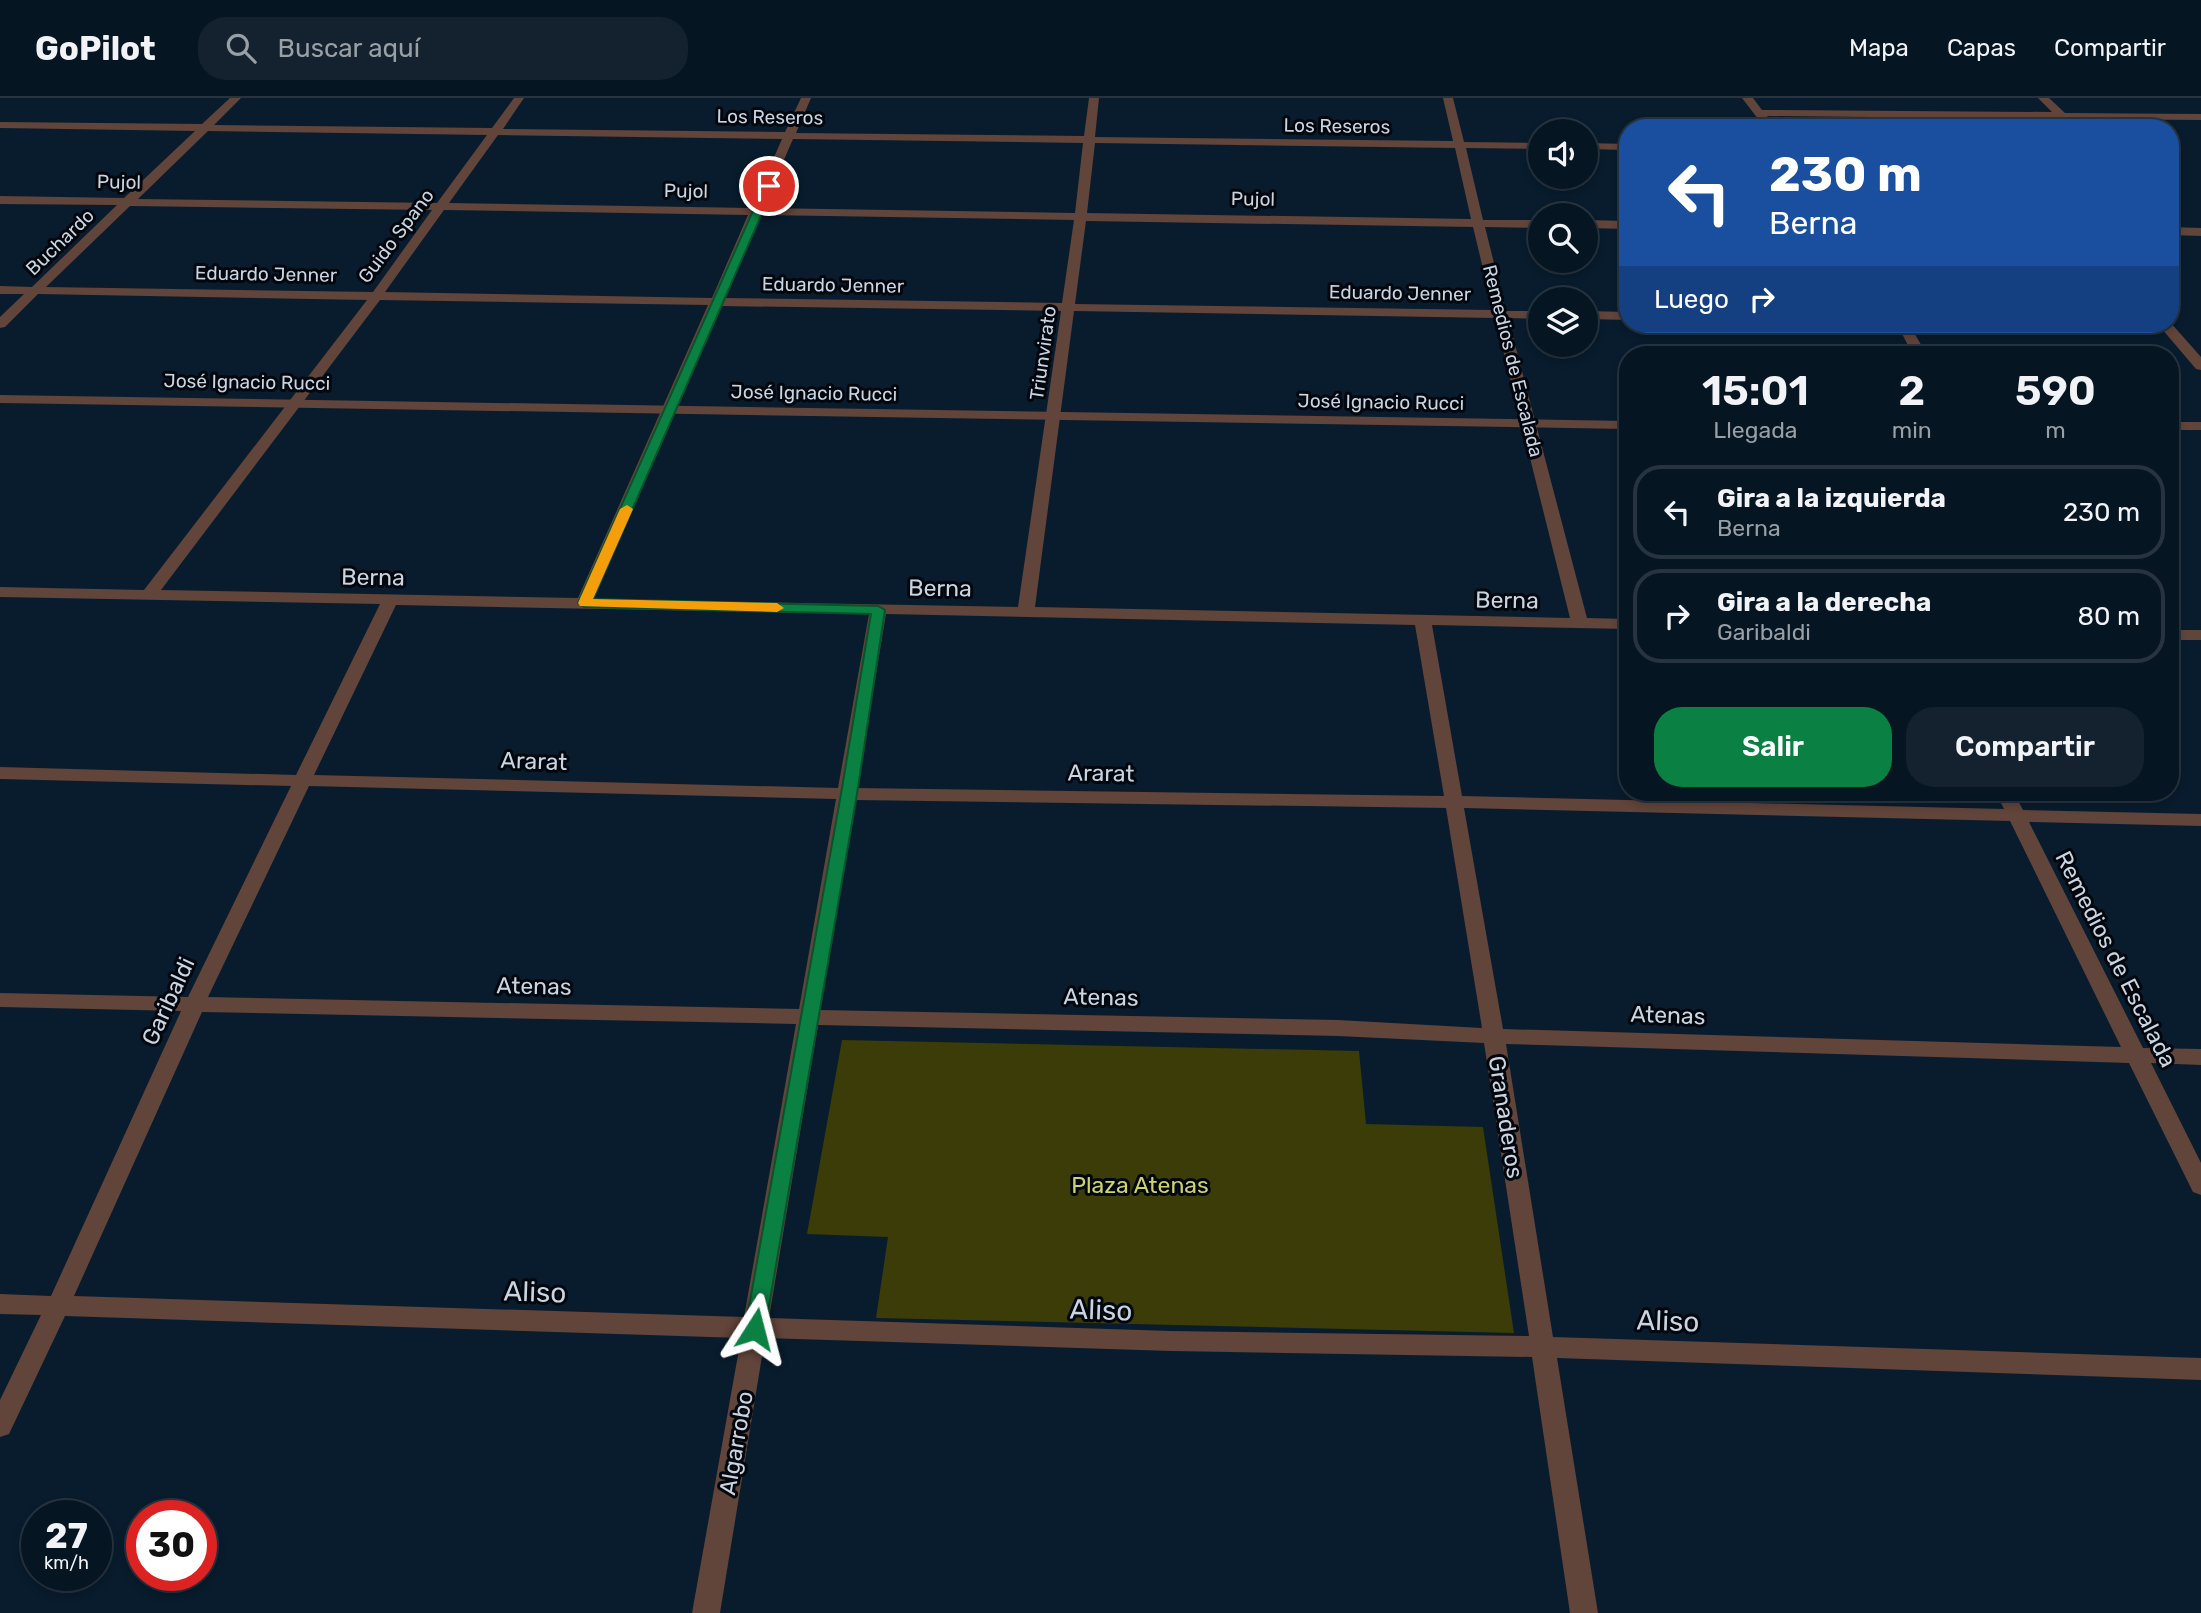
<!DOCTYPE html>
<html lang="es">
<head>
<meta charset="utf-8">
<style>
  :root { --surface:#061522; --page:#14222f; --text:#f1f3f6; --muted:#989fa5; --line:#273440; --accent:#0b8043 }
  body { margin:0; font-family:Rubik,sans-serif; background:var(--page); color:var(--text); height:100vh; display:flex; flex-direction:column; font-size:26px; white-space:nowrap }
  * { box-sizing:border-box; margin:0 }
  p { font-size:23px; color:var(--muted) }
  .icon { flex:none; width:38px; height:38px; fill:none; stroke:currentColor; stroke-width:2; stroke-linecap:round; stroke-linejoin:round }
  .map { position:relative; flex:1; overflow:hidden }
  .drawer { position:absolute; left:1619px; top:248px; width:560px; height:455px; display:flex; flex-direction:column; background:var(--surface); border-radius:28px; box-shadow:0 4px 10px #0003,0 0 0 2px var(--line) }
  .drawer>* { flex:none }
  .hud { position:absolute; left:1619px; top:21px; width:560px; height:214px; border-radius:28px; box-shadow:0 4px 10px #0003,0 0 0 2px var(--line); background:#1a4fa0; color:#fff; overflow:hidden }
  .buttons { position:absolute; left:1528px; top:21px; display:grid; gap:14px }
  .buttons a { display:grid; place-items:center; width:70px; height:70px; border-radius:50%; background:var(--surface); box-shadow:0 4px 10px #0003,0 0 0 2px var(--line); font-size:35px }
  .speed { position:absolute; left:21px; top:1402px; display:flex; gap:14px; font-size:35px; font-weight:700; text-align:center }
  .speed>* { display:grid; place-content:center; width:91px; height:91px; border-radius:50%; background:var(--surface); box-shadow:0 4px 10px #0003,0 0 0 2px var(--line); line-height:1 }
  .speed small { font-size:18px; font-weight:400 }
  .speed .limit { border:10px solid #d22; background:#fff; color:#111 }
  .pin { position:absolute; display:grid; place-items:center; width:60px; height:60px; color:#fff; margin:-30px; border:4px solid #fff; border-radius:50%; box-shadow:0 2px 7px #0007 }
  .me { position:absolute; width:77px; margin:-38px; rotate:9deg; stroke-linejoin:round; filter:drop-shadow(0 0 5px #0008) }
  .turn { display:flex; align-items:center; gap:24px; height:147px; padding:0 35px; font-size:32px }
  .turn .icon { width:91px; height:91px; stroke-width:2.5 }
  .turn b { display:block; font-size:49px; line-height:60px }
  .then { display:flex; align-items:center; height:66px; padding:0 35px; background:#0003; gap:14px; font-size:26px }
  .eta { display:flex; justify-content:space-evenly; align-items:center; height:119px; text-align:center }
  .eta b { font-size:42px; font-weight:600; line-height:49px }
  .button { display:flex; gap:14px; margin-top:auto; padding:14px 35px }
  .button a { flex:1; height:80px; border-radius:28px; background:var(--accent); color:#fff; font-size:28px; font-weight:600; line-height:80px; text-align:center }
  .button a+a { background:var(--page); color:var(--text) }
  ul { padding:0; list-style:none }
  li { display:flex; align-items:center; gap:21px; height:94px; margin:0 14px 10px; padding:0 21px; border:4px solid var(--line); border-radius:28px }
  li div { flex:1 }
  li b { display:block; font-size:26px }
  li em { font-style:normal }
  header { display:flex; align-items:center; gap:42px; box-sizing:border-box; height:98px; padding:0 35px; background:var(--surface); border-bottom:2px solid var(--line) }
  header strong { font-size:33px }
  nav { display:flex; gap:38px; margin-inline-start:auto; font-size:24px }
  .search { width:490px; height:63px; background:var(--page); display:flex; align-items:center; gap:18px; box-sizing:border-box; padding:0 24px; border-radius:28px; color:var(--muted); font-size:26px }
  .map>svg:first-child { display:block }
  .green { fill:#3b3c07 }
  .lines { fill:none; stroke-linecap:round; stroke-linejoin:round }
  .minor { fill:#61443a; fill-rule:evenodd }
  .tertiary { fill:#61443a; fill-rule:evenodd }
  .route { fill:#0b8043; stroke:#07532c; stroke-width:2 }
  .slow { fill:#f59e0b }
  .labels { text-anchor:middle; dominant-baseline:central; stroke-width:6; stroke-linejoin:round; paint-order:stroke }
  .far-street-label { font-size:19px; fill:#c8d4e0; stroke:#02060d }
  .street-label { font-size:23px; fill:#c8d4e0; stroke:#02060d }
  .park-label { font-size:23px; fill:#cfd26a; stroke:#02060d }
  .near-street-label { font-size:28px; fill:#c8d4e0; stroke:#02060d }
</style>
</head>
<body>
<header>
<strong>GoPilot</strong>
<div class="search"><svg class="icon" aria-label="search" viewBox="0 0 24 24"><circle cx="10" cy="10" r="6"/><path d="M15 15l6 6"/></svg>Buscar aquí</div>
<nav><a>Mapa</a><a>Capas</a><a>Compartir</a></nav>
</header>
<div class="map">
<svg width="2201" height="1515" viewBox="0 0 2201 1515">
  <rect width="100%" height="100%" fill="#081c2d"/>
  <!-- green -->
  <path class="green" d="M842 942 1359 953 1366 1026 1483 1029 1514 1235 876 1220 888 1139 807 1136Z"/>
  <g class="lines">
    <!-- minor -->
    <path class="minor" d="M230 0H241L214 27 492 30 514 0H524L503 31 785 34 801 0H811L796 35 1084 38 1089 0H1099L1095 39 1453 43 1443 0H1453L1464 44 1540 45V51L1466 50 1483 122H1540V130L1485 129 1506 213H1540V221L1508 220 1587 520 1628 521V531L1432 527 1462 698 2004 711 1996 695H2014L2023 712 2201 716V728L2029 724 2143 950 2201 951V967L2151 965 2201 1065V1097L2193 1094 2129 965 1506 946 1553 1239 2201 1260V1282L1557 1260 1598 1515H1570L1532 1259 1171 1253 765 1240 720 1515H692L741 1240 65 1218 9 1336 0 1339V1302L41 1217 0 1216V1196L51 1198 181 913 0 909V895L188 899 291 688 0 681V669L296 677 380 506 0 499V489L144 492 367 202 38 196 5 229 0 230V219L24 196H0V188L32 189 117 107 0 106V98L124 100 195 33 0 30V24L202 26ZM208 33 487 37 437 105 138 101ZM498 37 782 41 752 110 449 105ZM793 41 1083 45 1075 115 763 110ZM1095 45 1455 50 1471 121 1087 115ZM130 108 432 112 373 194 46 189ZM444 112 748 117 712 200 385 194ZM760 117 1074 122 1062 205 725 200ZM1086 123 1473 129 1493 212 1075 206ZM380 202 708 207 578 500 161 492ZM721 208 1061 213 1018 509 594 501ZM1074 213 1495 220 1570 520 1035 509ZM396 507 869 516 838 690 314 677ZM886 516 1415 527 1444 698 857 690ZM309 688 836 701 799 911 208 899ZM855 702 1446 710 1482 930 1338 922 820 912ZM1464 710 2010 723 2121 949 1503 931ZM202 914 796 926 744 1219 74 1198ZM818 927 1338 938 1484 945 1529 1238 1171 1233 769 1220Z
      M1742 0H1753L1762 12 2052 14 2038 0H2049L2065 15 2201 16V22L2072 21 2067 25 2060 21 1767 18 1776 30H1765Z
      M1586 45 1628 46V52L1586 51Z
      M1586 122 1628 123V131L1586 130Z
      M2170 129 2201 130V138L2170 137Z
      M1586 213 1628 214V222L1586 221Z
      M2170 224 2201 259V272L2196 271 2162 231 2084 230 2077 226Z
      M1897 226H1909L1927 257H1913Z
      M2170 532H2201V542H2170Z"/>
    <!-- tertiary -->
    <path class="tertiary" d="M0 297 1628 323V331L0 305Z
      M2170 324H2201V332H2170Z"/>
  </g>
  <!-- route -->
  <path class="route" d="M769 85 774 88 593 501 878 508 885 512 857 696 765 1231 762 1237 755 1240 748 1237 745 1231 841 696 871 516 584 509 578 505 764 88Z"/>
  <!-- slow -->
  <path class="slow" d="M627 407 633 411 593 501 777 505 784 510 777 514 580 508 578 505 620 411Z"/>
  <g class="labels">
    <!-- far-street labels -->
    <g class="far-street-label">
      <text transform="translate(770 19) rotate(1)">Los Reseros</text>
      <text transform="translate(1337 28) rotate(1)">Los Reseros</text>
      <text transform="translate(119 84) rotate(1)">Pujol</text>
      <text transform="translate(686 93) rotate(1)">Pujol</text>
      <text transform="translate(1253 101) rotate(1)">Pujol</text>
      <text transform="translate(396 138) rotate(-53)">Guido Spano</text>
      <text transform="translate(60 144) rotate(-44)">Buchardo</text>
      <text transform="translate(266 176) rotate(1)">Eduardo Jenner</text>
      <text transform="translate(833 187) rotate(1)">Eduardo Jenner</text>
      <text transform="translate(1400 195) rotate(1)">Eduardo Jenner</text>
      <text transform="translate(1043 255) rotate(-82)">Triunvirato</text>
      <text transform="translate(1513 263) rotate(76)">Remedios de Escalada</text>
      <text transform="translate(247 284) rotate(1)">José Ignacio Rucci</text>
      <text transform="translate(814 295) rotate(1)">José Ignacio Rucci</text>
      <text transform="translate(1381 304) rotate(1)">José Ignacio Rucci</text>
    </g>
    <!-- street labels -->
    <g class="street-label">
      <text transform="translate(373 479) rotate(1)">Berna</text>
      <text transform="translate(940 490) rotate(1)">Berna</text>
      <text transform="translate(1507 502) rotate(1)">Berna</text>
      <text transform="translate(534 663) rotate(2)">Ararat</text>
      <text transform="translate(1101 675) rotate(1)">Ararat</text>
      <text transform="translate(2116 861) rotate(63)">Remedios de Escalada</text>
      <text transform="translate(534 888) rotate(1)">Atenas</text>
      <text transform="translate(1101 899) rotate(1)">Atenas</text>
      <text transform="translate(168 903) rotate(-65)">Garibaldi</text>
      <text transform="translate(1668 917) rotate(2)">Atenas</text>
      <text transform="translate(1506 1019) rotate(81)">Granaderos</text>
      <text transform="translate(736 1345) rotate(-80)">Algarrobo</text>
    </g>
    <!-- park labels -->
    <g class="park-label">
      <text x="1140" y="1087">Plaza Atenas</text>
    </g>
    <!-- near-street labels -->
    <g class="near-street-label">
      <text transform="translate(535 1194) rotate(2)">Aliso</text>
      <text transform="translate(1101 1212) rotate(2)">Aliso</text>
      <text transform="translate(1668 1223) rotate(2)">Aliso</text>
    </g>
  </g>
</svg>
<div class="buttons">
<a><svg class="icon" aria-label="sound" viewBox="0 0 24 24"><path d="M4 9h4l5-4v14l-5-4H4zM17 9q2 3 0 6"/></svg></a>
<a><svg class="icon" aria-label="search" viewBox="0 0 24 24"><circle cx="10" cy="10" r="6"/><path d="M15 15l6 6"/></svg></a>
<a><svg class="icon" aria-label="layers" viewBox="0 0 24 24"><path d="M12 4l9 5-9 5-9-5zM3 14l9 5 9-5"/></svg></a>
</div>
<div class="speed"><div>27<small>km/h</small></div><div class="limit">30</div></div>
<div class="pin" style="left:769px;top:88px;background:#d93025"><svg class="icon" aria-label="arrive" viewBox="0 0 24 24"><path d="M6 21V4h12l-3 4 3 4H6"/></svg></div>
<svg class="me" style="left:755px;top:1231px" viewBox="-20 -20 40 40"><path d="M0-17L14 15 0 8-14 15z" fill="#0b8043" stroke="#fff" stroke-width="4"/></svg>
<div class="hud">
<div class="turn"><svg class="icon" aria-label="left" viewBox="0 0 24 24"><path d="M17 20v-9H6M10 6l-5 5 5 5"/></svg><div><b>230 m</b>Berna</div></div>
<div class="then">Luego<svg class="icon" aria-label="right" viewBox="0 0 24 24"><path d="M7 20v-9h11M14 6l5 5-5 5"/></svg></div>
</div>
<section class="drawer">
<div class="eta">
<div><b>15:01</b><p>Llegada</p></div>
<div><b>2</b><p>min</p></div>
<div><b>590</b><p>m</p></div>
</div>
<ul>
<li><svg class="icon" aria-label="left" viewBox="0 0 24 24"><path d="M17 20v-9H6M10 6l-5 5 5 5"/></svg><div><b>Gira a la izquierda</b><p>Berna</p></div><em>230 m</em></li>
<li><svg class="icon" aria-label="right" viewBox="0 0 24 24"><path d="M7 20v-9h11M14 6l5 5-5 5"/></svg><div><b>Gira a la derecha</b><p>Garibaldi</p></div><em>80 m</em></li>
</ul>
<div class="button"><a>Salir</a><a>Compartir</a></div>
</section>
</div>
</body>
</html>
